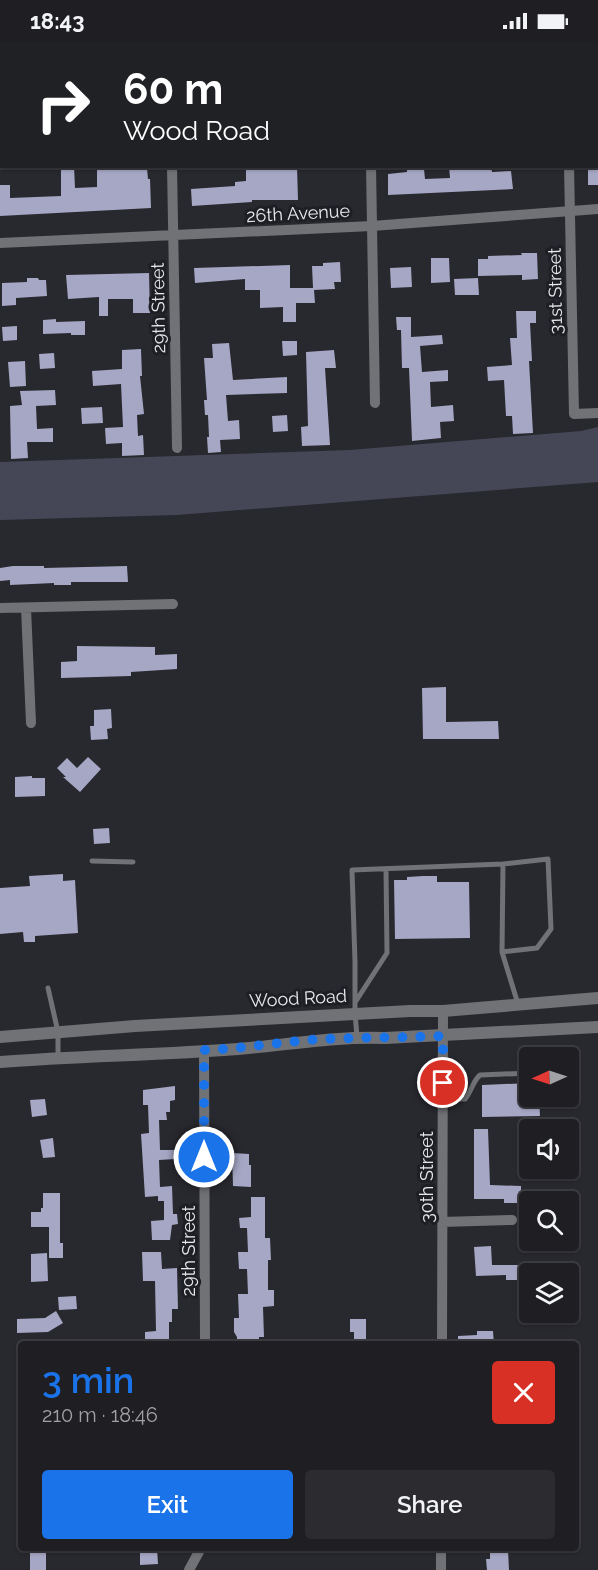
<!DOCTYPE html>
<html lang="en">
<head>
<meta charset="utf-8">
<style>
  :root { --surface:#1e1e23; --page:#2b2b30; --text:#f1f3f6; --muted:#a1a2a6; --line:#3c3c41; --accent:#1a73e8 }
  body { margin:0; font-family:Raleway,sans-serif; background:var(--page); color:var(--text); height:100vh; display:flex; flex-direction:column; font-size:22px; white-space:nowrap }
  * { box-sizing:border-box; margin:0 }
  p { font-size:20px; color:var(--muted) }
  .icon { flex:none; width:33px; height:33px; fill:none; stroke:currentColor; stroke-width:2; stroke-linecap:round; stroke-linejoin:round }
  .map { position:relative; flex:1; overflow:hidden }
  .drawer { position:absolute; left:18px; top:1299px; width:561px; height:210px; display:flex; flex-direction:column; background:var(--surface); border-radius:6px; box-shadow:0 2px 4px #0004,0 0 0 2px var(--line) }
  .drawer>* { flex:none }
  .guide { position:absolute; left:0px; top:0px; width:598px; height:126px; box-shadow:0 2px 4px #0004,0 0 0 2px var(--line); background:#202124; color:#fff; overflow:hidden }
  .needle { width:39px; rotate:267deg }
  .fabs { position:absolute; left:519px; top:1005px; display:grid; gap:12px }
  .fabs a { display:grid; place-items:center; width:60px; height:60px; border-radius:6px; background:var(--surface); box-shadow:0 2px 4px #0004,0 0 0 2px var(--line); font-size:30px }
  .pin { position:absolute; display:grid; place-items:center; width:51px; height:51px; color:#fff; margin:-26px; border:3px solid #fff; border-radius:50%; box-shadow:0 2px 6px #0007 }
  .me { position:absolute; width:66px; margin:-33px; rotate:0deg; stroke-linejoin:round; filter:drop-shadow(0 0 4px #0008) }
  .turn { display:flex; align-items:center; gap:21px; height:126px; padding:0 24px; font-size:27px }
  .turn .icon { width:78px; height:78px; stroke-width:2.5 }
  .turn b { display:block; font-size:42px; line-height:51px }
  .round { display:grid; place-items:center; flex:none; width:63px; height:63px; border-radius:6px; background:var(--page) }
  .headline { display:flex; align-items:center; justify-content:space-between; height:102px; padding:0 24px }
  h1 { font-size:36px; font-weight:600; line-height:45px; color:var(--accent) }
  .primary-button { display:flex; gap:12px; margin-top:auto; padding:12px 24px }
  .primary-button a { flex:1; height:69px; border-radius:6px; background:var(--accent); color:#fff; font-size:24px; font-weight:600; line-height:69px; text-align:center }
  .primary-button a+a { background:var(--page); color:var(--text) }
  .status { display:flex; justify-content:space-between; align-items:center; height:42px; padding:0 30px; background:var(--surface); direction:ltr }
  .status svg { height:16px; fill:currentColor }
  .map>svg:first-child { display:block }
  .green { fill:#454756 }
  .building { fill:#a5a7c4 }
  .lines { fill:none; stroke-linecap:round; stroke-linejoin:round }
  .service { stroke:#717275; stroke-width:5 }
  .minor { stroke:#717275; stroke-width:10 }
  .tertiary { stroke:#717275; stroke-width:12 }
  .route { stroke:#1a73e8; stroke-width:10; stroke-dasharray:0 18 }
  .labels { text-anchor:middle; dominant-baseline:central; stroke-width:6; stroke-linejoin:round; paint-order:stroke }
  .street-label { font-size:18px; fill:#e8e8ed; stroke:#1e1f25 }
</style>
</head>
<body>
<div class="status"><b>18:43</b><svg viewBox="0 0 49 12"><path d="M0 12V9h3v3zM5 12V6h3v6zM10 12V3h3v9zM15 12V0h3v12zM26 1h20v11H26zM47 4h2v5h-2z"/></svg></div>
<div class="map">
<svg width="598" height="1528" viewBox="0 0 598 1528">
  <rect width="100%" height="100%" fill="#28282f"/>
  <!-- green -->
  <path class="green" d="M598 385V440L177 473 0 478V420L350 408 581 389Z"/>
  <!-- building -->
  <path class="building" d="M61 124H74L75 146 97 145V124L147 126 148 137H150L151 166 0 174V143H10V156L61 154Z
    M246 124H297L298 158H252V160L192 164 191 147 235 144V140L246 139Z
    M449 124H491L492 130 511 129 513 147 388 153V132L407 130V127H424L425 137 450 136Z
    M588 124H598V143H588Z
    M521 211H537L538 237 522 238V233L478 234V217H488V214L522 213Z
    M431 216H449L450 240 431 241Z
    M340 220 341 240H334L335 247 314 248 315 261H296V280H283V265L260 266V248H245V237L195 241 194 226 290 223V246H313L312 224H323V221Z
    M411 225 412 245 391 246 390 226Z
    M149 231 150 271H133V257H108V274H99V255L68 257 66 233Z
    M27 236H38L39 238H46L47 254 16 256V263L2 264V241L27 240Z
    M478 236 479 253H455L454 237Z
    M516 269H536V281H530L532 319H529L533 391 513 392 512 374H506L504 338 488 339 487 325 512 323 510 296H517Z
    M396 275H411V295L442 293 443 302 420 304 422 330 448 328V339L430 340 431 365 453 363 454 379 440 380 441 396 412 399 409 326H402L401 288H397Z
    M56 277V280L85 279V293H71V291L43 292V278Z
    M17 284V298L3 299 2 285Z
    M282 299H297V313L283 314Z
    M229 301 233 338 287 335V351L226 353 228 379 239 378 240 397 220 398 221 410 208 411 207 395H209L208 373H205L204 358H207L204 316H213L212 302Z
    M141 307 142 334H140L144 372 137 373 138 394 143 393 144 413 122 414V401L106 402 105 386 123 385 121 342 93 344 92 329 122 327V308Z
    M334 308 336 326H325L330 403 302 404 301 385 308 384 306 310Z
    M54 311 55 326 40 327 39 312Z
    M25 319 26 344 10 345 8 320Z
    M55 348 56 363 36 364 37 387 53 386V400H27L28 416 11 417 10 364 22 363 20 349Z
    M102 365 103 381 82 382 81 366Z
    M287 373 288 389 273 390 272 374Z
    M13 524H44V526L127 524 128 540H71V543H54V541L10 543V538L0 539V526Z
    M77 604 155 605V613L177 612V627L131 630V634L61 636V620L77 619Z
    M446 645V680L498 679 499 697H423L422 646Z
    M111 667 112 686 107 687 108 697 91 698 90 684H94V668Z
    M88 715 101 727 80 750 63 735H66L57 726 67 716 77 726Z
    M32 734V736H45V754L15 755V735Z
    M109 786 110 801 94 802 93 787Z
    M63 832V839L75 838 78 891 35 894V900H24L23 890 0 892V846L30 844 29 834Z
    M423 834H437V840H469L470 896 395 897 394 838H407V835Z
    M530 1041V1054H539L540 1074 482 1075V1043Z
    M175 1044V1058L170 1059V1070H166L167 1078H159L160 1108H175V1117L159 1118 160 1145 172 1144 173 1172H177L178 1182 172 1183 170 1198H152L151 1179 164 1178V1159H158V1154L145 1155 141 1092 149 1091 148 1063H143V1048Z
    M45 1057 47 1073 32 1075 30 1058Z
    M474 1087H488L490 1143 521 1144V1161H504V1157H474Z
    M53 1096 55 1115 43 1116 40 1098Z
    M232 1111 249 1112V1123H251V1145L233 1144Z
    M43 1151H60V1201H63V1216H49V1185H31V1170H41V1166H43Z
    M251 1155H265V1196H270L271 1218H268V1248H274V1264L263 1265 264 1295H259V1302H237V1295L234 1290V1276H239L238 1252H248L247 1227H239L238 1210H248L247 1186H240L239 1176 251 1175Z
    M491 1204 492 1223H524V1238H506V1233L476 1234 474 1205Z
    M142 1210H161L162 1227 177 1226 178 1267H172V1280H169V1297H165V1302H145V1290L156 1289 155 1239H143Z
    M47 1211 48 1239 31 1240V1212Z
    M76 1254 77 1267 59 1268 58 1255Z
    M56 1269 63 1281 48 1290 17 1291V1277L45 1276Z
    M350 1277H366V1302H354V1290H350Z
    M477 1289H493L494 1302H458V1294L477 1293Z
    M30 1506H46V1528H30Z
    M144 1506H157L158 1522 140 1523V1508Z
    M490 1508H508L509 1528H487L486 1517H490Z"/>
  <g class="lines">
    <!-- service -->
    <path class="service" d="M92 819 133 820
      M503 822 502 910 518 962
      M48 946 58 990V1016
      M356 959 387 911 386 827
      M357 995 355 971V920L352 828 503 822 548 817 551 887 537 906 502 910
      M443 1057H465C472 1049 472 1040 480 1033L530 1031"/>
    <!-- minor -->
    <path class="minor" d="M169 0V2
      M369 0V2
      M566 0V2
      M259 2 289 0
      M0 16H2
      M172 124 177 406
      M371 124 375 361
      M569 124 574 372 598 371
      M0 201 372 184 598 167
      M0 566 173 562
      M26 566 31 681
      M204 1008 205 1302
      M442 1180 512 1178
      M442 1302 443 969
      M189 1528 201 1506
      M441 1528V1506"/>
    <!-- tertiary -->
    <path class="tertiary" d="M0 995 135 984 410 969H443L598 956
      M0 1020C79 1014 159 1013 238 1007 288 1003 335 994 385 996L598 985"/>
  </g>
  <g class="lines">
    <!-- route -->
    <path class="route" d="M204 1115V1008C239 1007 274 1001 309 998 354 995 398 996 443 994V1041"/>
  </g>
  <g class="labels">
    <!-- street labels -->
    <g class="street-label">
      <text transform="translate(298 171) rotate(-3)">26th Avenue</text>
      <text transform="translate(555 249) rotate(-91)">31st Street</text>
      <text transform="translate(158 266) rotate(-91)">29th Street</text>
      <text transform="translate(298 956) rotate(-3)">Wood Road</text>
      <text transform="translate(426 1135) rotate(-90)">30th Street</text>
      <text transform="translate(188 1209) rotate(-90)">29th Street</text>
    </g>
  </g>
</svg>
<div class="fabs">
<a><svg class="needle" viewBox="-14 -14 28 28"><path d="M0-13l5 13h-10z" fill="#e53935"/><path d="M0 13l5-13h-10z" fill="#a1a2a6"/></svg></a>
<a><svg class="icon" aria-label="sound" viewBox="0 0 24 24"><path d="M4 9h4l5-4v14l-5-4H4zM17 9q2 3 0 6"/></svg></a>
<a><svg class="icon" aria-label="search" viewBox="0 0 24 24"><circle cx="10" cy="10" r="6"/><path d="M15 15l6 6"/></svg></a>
<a><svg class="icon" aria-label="layers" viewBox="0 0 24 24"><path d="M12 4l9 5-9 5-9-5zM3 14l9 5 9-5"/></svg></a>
</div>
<div class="pin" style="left:443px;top:1041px;background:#d93025"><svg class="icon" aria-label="arrive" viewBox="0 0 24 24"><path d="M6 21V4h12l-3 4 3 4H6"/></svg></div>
<svg class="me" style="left:204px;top:1115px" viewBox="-20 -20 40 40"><circle r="17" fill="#1a73e8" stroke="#fff" stroke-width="3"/><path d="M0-11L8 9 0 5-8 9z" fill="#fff"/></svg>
<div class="guide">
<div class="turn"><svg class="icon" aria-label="right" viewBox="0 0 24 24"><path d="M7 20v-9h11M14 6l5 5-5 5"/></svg><div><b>60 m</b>Wood Road</div></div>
</div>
<section class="drawer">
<div class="headline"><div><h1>3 min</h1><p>210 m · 18:46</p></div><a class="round" style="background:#d93025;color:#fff"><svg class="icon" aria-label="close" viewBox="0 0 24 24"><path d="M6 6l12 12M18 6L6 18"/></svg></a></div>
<div class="primary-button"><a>Exit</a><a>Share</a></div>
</section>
</div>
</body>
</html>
